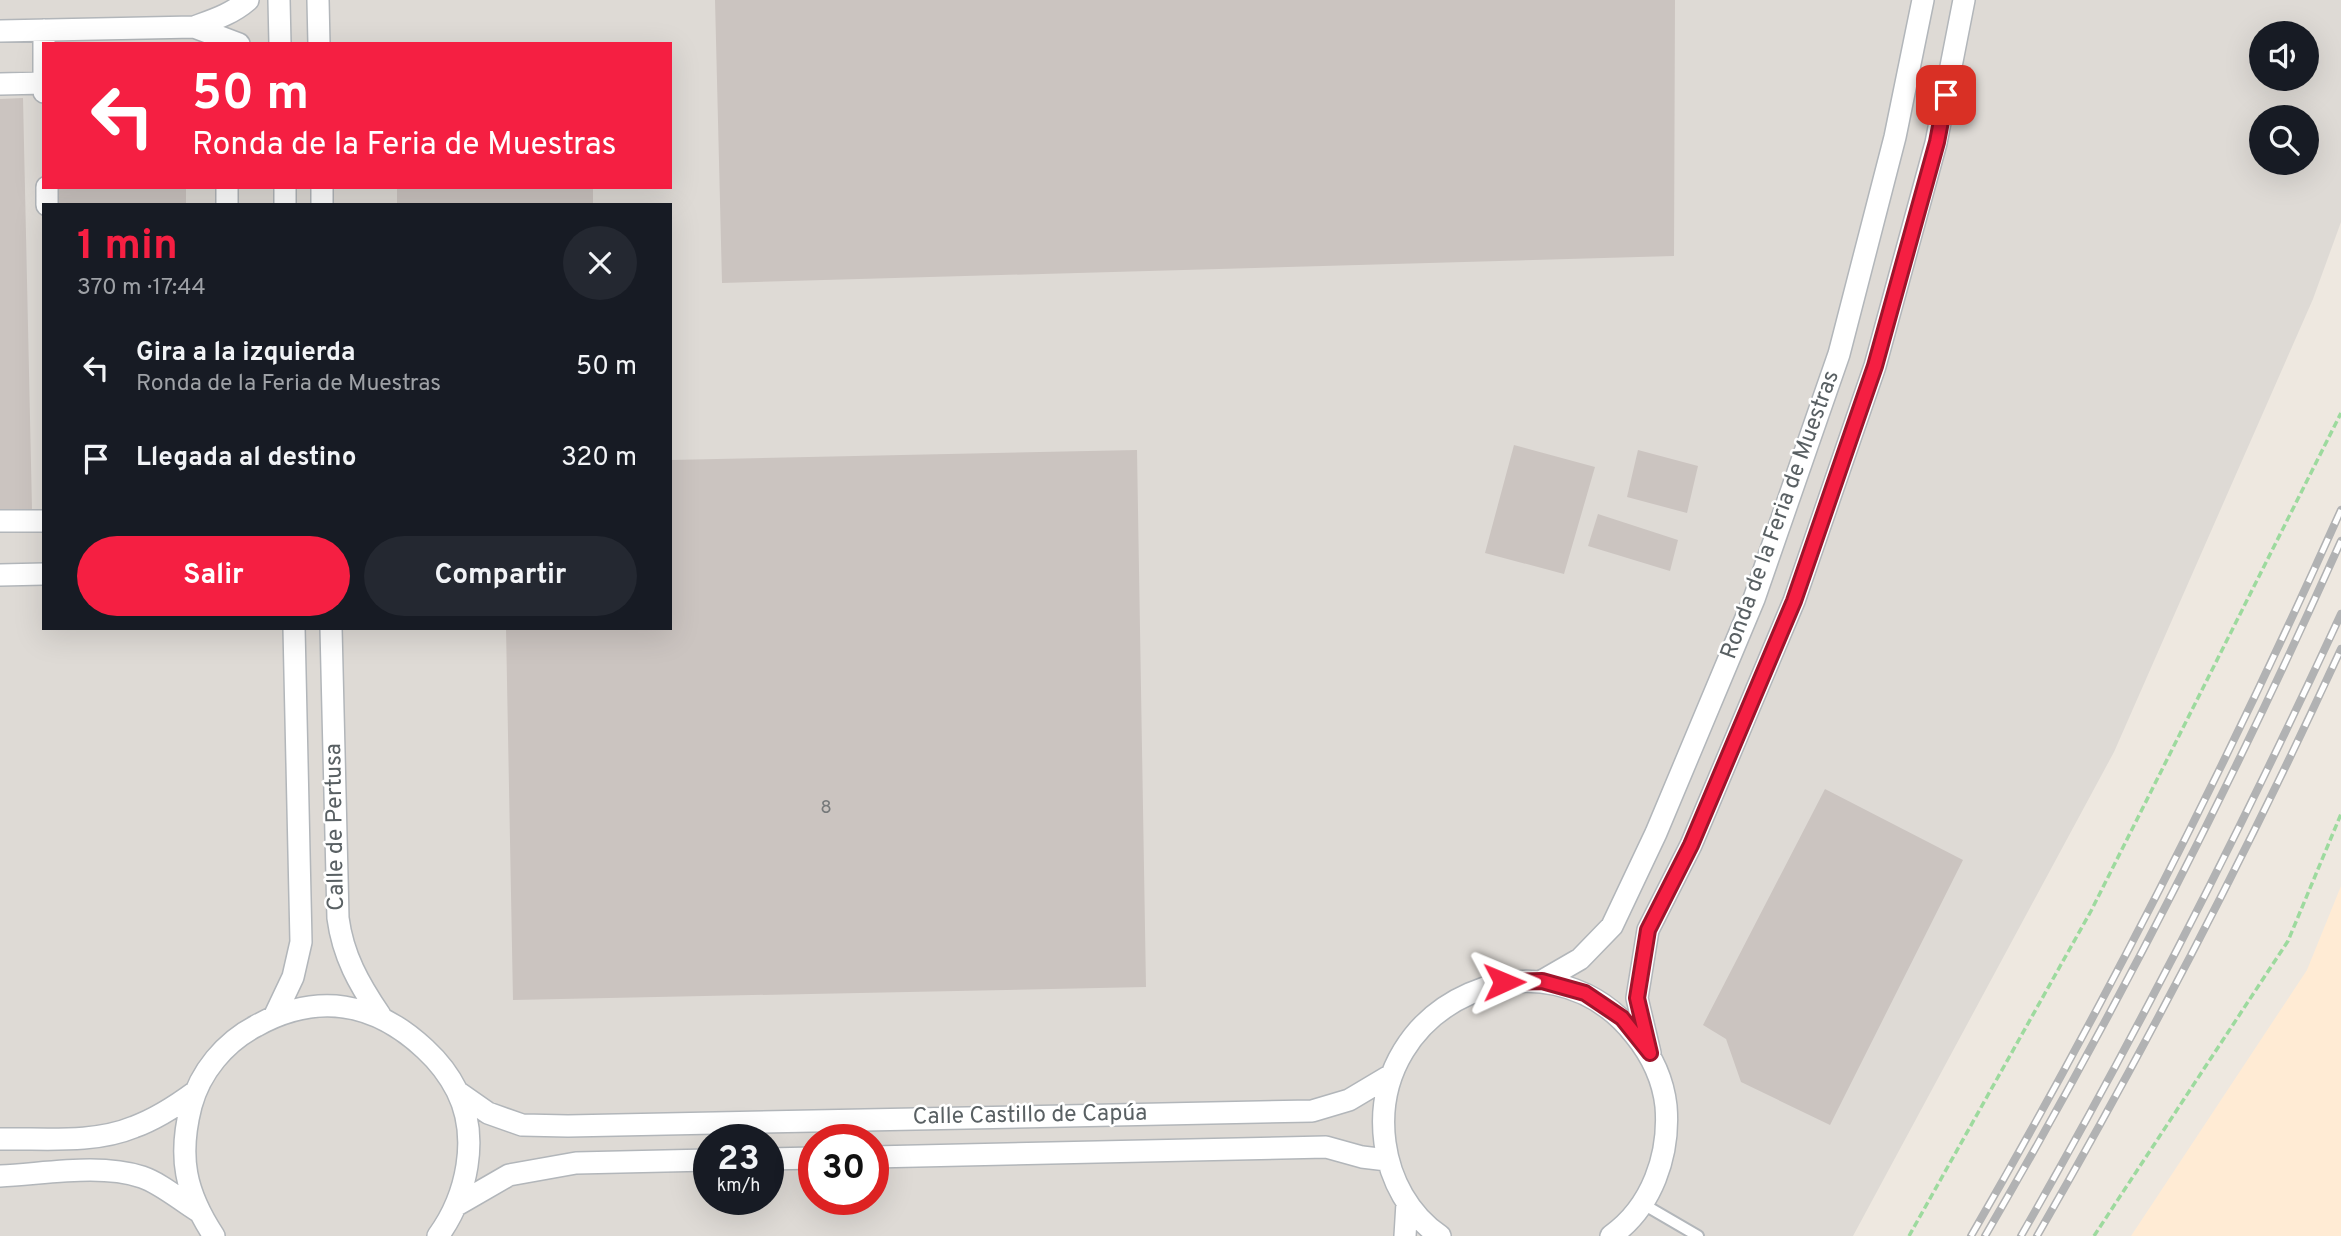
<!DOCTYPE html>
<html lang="es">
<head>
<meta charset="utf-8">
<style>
  :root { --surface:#171b24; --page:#242831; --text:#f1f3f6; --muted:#9ea1a6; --accent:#f51f42 }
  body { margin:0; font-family:Overpass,sans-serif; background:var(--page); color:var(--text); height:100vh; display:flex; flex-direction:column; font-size:26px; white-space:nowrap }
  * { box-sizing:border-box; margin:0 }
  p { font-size:23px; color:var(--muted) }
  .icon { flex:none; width:38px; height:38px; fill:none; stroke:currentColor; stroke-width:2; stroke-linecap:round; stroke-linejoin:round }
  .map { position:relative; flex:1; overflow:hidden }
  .panel { position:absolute; left:42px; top:203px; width:630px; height:427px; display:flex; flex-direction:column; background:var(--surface); border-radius:0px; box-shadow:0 7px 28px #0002 }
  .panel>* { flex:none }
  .banner { position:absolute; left:42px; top:42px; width:630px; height:147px; border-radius:0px; box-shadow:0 7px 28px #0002; background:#f51f42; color:#fff; overflow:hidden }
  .buttons { position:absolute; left:2249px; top:21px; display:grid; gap:14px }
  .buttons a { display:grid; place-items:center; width:70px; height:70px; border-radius:50%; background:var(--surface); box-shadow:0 7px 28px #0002; font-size:35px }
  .speed { position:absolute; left:693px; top:1124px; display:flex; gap:14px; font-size:35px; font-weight:700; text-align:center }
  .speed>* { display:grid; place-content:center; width:91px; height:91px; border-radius:50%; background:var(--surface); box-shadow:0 7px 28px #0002; line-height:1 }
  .speed small { font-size:18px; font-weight:400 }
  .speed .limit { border:10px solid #d22; background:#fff; color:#111 }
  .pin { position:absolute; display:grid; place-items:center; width:60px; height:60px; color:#fff; margin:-30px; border-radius:14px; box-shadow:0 4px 10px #0006 }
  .me { position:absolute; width:77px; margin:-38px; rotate:89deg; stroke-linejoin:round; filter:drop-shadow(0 0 5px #0008) }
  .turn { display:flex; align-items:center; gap:24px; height:147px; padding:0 35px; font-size:32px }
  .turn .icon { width:91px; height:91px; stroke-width:2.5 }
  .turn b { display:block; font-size:49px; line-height:60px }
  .round { display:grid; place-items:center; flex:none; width:74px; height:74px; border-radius:37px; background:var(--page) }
  .head { display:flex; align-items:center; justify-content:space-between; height:119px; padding:0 35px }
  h1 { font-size:42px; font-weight:700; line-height:52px; color:var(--accent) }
  .primary-button { display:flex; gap:14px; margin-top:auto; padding:14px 35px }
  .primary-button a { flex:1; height:80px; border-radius:42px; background:var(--accent); color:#fff; font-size:28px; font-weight:700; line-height:80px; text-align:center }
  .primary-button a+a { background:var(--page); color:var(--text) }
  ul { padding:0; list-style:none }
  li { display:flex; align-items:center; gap:21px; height:91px; padding:0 35px }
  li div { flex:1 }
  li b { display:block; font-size:26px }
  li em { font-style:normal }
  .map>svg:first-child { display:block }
  .commercial { fill:#ffebd4 }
  .industrial { fill:#dedad5; fill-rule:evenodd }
  .building { fill:#cbc4c0 }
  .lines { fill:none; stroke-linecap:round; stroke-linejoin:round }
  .lane-casing { stroke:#b2b6ba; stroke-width:14 }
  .street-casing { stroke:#b2b6ba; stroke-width:24 }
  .path { stroke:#9dda9e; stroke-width:3.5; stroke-dasharray:7 3.5; stroke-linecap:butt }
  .lane { stroke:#fff; stroke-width:10 }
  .street { stroke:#fff; stroke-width:21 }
  .rail-casing { stroke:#b1b2b3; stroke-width:8 }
  .rail { stroke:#fff; stroke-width:5; stroke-dasharray:16; stroke-linecap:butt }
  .route-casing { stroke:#9f142b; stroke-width:18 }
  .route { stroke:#f51f42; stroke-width:12 }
  .labels { text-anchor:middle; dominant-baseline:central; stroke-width:5; stroke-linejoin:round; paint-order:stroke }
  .number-label { font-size:19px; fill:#76797a }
  .street-label { font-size:23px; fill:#596063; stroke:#fff }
</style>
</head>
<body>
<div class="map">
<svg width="2341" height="1236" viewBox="0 0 2341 1236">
  <rect width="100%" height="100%" fill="#eee8e0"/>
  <!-- commercial -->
  <path class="commercial" d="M2341 886V1236H2131L2307 970Z"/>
  <!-- industrial -->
  <path class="industrial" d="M0 0H2341V222L2313 299 2114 752 1853 1236H0ZM2261 33H2306V79H2261ZM44 44H670V187H44ZM2261 117H2306V163H2261ZM44 205H670V628H44ZM709 1139H768V1199H709ZM814 1139H873V1199H814Z"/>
  <!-- building -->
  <path class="building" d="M715 0H1675L1674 256 722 283Z
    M23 98 32 509 0 510V99Z
    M57 187H186V205H57Z
    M397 187H593V205H397Z
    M1514 445 1595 467 1564 574 1485 553Z
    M1137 450 1146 987 513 1000 506 628H670V460Z
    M1638 450 1698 466 1687 513 1627 497Z
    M1598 514 1678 540 1670 571 1588 546Z
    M1825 789 1963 860 1830 1125 1741 1082 1726 1039 1703 1025Z"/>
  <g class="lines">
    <!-- lane casing -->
    <g class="lane-casing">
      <path id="lane" d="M1643 1204 1698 1236"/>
    </g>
    <!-- street casing -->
    <g class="street-casing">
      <path id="street" d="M279 0 280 44
        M318 0 319 44
        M194 27 239 44
        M0 31 194 27C213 20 232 14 248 0
        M0 84 44 83
        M44 92V30
        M47 187V205
        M227 187V205
        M285 187V205
        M322 187V205
        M0 521H44
        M0 575 44 574
        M331 628 338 918C343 956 359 984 380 1015
        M1542 981 1580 959 1612 926 1656 833 1754 599 1839 354 1895 137 1923 0
        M275 1015 293 977 301 942 294 628
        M1650 1053 1637 998 1648 930 1691 845 1794 601 1875 366 1936 143 1964 0
        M458 1092 488 1113 522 1125 568 1126 1312 1111 1349 1100 1391 1075
        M0 1139C43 1138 93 1144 134 1127 156 1119 176 1106 195 1092
        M873 1157 1326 1147 1362 1157 1387 1160
        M768 1159 814 1158
        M0 1176C44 1174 100 1163 142 1177 162 1184 180 1200 198 1211
        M457 1205 509 1175 576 1163 709 1160
        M214 1236C185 1192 178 1157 191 1106 200 1072 225 1042 256 1026 317 992 375 1002 425 1049 438 1061 449 1075 457 1091 480 1137 467 1196 438 1236
        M1405 1236 1407 1203
        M1440 1236C1409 1215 1390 1180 1385 1143 1366 1002 1546 922 1635 1035 1652 1056 1663 1079 1666 1106 1670 1155 1652 1207 1611 1236"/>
    </g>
    <!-- path -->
    <path class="path" d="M1909 1236 2091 911 2341 413
      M2094 1236 2288 941 2341 814"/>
    <!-- lane -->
    <use href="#lane" class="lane"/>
    <!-- street -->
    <use href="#street" class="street"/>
    <!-- rail casing -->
    <g class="rail-casing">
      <path id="rail" d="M1971 1236C2107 1001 2230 758 2341 510
        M1985 1236C2116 1011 2235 778 2341 541
        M2021 1236C2137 1034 2243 826 2341 614
        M2037 1236C2147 1045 2249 849 2341 649"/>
    </g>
    <!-- rail -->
    <use href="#rail" class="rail"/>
  </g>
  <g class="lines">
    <!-- route casing -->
    <g class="route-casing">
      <path id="route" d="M1504 982 1542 981 1585 993 1622 1018 1650 1053 1637 998 1648 930 1691 845 1794 601 1875 366 1937 142 1946 95"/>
    </g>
    <!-- route -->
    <use href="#route" class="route"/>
  </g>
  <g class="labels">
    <!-- number labels -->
    <g class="number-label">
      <text x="826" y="808">8</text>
    </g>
    <!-- street labels -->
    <g class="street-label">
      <text transform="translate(1781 515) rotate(-70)">Ronda de la Feria de Muestras</text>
      <text transform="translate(336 827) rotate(-91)">Calle de Pertusa</text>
      <text transform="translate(1030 1116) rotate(-1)">Calle Castillo de Capúa</text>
    </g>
  </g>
</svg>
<div class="buttons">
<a><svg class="icon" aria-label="sound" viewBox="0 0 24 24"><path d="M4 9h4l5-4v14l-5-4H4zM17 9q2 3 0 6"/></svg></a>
<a><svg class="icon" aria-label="search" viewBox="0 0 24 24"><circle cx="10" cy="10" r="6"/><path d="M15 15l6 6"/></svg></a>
</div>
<div class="speed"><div>23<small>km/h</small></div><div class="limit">30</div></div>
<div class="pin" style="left:1946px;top:95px;background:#d93025"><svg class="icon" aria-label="arrive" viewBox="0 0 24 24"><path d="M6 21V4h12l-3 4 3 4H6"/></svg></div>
<svg class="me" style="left:1504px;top:982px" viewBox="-20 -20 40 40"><path d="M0-17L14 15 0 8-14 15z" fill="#f51f42" stroke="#fff" stroke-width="4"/></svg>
<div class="banner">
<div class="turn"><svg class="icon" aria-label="left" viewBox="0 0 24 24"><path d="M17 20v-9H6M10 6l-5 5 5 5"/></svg><div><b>50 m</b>Ronda de la Feria de Muestras</div></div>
</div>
<section class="panel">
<div class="head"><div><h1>1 min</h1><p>370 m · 17:44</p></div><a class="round"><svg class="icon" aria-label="close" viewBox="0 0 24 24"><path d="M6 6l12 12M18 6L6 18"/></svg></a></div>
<ul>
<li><svg class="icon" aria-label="left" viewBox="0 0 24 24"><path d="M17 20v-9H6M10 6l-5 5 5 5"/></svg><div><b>Gira a la izquierda</b><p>Ronda de la Feria de Muestras</p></div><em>50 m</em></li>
<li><svg class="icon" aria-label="arrive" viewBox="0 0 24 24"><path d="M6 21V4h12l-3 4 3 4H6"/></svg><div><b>Llegada al destino</b></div><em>320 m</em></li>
</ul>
<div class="primary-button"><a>Salir</a><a>Compartir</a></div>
</section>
</div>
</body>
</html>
